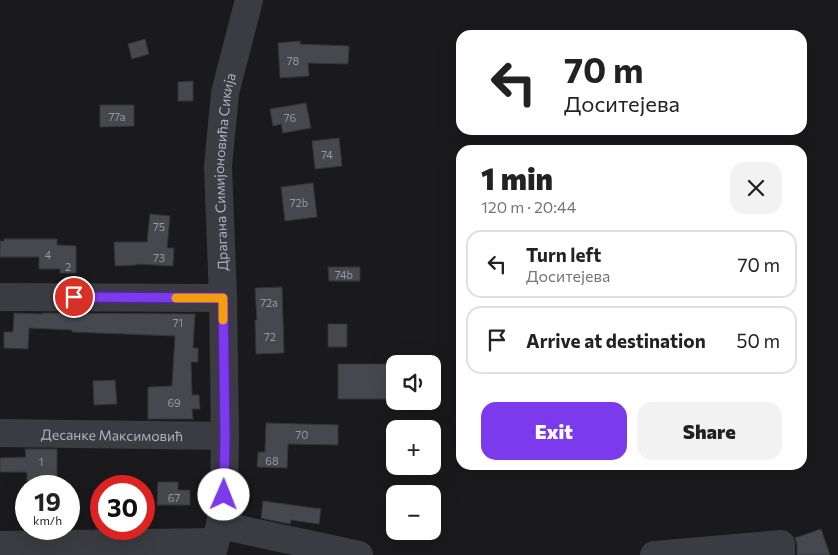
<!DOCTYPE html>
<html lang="en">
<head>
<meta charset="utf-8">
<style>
  :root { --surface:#fff; --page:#f2f2f2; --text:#222; --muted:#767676; --line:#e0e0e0; --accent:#7c3aed }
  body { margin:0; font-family:Commissioner,sans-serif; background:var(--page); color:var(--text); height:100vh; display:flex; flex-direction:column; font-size:19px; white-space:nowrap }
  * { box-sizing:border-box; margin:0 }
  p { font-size:16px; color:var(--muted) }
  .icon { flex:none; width:28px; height:28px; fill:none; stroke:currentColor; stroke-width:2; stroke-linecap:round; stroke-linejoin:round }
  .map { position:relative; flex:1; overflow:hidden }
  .side { position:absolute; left:456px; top:145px; width:351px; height:325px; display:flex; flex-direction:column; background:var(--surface); border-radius:15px; box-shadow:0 5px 20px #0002 }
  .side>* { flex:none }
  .hud { position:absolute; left:456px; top:30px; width:351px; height:105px; border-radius:15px; box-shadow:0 5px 20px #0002; background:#fff; color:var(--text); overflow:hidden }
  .buttons { position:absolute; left:386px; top:355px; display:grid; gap:10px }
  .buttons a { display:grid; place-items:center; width:55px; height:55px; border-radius:10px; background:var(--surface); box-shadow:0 5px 20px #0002; font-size:25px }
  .speed { position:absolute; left:15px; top:475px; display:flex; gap:10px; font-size:25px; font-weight:700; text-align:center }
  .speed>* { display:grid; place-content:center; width:65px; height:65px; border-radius:50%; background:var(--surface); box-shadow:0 5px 20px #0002; line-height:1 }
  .speed small { font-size:12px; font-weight:400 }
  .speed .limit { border:8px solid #d22; background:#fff; color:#111 }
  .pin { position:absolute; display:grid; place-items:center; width:42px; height:42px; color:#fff; margin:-21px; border:2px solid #fff; border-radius:50%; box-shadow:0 1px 5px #0007 }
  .me { position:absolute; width:55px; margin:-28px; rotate:1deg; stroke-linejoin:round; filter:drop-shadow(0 0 4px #0008) }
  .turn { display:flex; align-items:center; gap:18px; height:105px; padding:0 25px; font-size:22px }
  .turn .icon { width:65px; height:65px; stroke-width:2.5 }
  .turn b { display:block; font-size:35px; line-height:42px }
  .round { display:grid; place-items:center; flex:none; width:52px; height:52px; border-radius:15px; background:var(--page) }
  .headline { display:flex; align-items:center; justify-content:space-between; height:85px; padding:0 25px }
  h1 { font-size:30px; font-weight:800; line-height:38px }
  .button { display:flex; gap:10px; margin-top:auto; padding:10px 25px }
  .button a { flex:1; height:58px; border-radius:15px; background:var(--accent); color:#fff; font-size:20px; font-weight:800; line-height:58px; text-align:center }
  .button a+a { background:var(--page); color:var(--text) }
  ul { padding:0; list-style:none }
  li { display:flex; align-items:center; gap:15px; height:68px; margin:0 10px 8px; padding:0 15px; border:2px solid var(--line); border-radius:15px }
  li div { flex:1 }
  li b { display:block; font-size:19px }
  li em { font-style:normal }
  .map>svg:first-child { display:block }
  .building { fill:#47484d; stroke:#343439 }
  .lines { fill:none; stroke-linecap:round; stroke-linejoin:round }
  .minor { stroke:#3b3c42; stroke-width:28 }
  .route-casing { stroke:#51269a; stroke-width:12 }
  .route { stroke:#7c3aed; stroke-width:9 }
  .slow { stroke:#f59e0b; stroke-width:9 }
  .labels { text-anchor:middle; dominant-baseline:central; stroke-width:5; stroke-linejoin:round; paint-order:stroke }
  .number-label { font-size:11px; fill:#9498a0 }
  .street-label { font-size:14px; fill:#adb2bc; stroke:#151518 }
</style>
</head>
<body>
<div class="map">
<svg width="838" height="555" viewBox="0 0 838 555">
  <rect width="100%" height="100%" fill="#1a1a1d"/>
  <!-- building -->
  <path class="building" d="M145 39 149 54 132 59 128 44Z
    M300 41V44L349 46 348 64 308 63 309 76 280 78 278 43Z
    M193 81V101H178V82Z
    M306 103 311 128 283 133 281 124 273 126 270 109Z
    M100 105H134V126L100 127Z
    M339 138 342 166 315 169 312 141Z
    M313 183 317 217 285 221 281 187Z
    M150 214 170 216 167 248H174L173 266 136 264V265L115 266 114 242H147Z
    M4 239H57V245L76 246V273H60V269H39V257H0V241H4Z
    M328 267H360V281H329Z
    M282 287 284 353 256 354 255 320H257L255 288Z
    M14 313 42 314V313L195 314 193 348H198V362H191L192 395H199L200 409H192L193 419H148V387L172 386 175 336 72 332V330L29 328 28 349 4 348V332H13Z
    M328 324H347V347H328Z
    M338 364H395V399H338Z
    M115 380 117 404 94 405 93 381Z
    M266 423 338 425V445L288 444 287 468 257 467 258 452H265Z
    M25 449H57V486H27V473H26V472H0V458L26 457Z
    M158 482H178V490H190V505H157Z
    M263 501 321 509 319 524 291 520 290 524 261 518Z
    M821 529 830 555H797V544L795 538Z"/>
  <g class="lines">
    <!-- minor -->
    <g class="minor">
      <path d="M0 297 223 298"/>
      <path id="s1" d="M0 433 225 436"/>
      <path d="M220 525 359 555"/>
      <path d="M0 545 215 542"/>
      <path id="s2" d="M212 555 220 525 224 495 225 436 223 298 218 166 225 93 249 0"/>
      <path d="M654 555 781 544V555"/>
    </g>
  </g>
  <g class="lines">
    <!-- route casing -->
    <g class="route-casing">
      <path id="route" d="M74 297 223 298 225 436 224 495"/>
    </g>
    <!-- route -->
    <use href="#route" class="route"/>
    <!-- slow -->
    <path class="slow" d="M176 298H223V320"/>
  </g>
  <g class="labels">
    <!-- number labels -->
    <g class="number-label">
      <text x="293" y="60">78</text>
      <text x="117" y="116">77a</text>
      <text x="290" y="117">76</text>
      <text x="327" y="154">74</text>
      <text x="299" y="202">72b</text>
      <text x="159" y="226">75</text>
      <text x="48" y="254">4</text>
      <text x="159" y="257">73</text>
      <text x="68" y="266">2</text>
      <text x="344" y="274">74b</text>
      <text x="269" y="302">72a</text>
      <text x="178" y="322">71</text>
      <text x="270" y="336">72</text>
      <text x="174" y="402">69</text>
      <text x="302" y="434">70</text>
      <text x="272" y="460">68</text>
      <text x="41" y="461">1</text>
      <text x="174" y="497">67</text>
    </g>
    <!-- street labels -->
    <g class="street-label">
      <text stroke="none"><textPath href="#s2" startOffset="385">Драгана Симијоновића Сикија</textPath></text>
      <text stroke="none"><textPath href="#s1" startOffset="112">Десанке Максимовић</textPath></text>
    </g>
  </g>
</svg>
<div class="buttons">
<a><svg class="icon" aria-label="sound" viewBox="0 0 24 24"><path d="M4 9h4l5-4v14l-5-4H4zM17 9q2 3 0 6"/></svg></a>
<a>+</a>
<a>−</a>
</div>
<div class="speed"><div>19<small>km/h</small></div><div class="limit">30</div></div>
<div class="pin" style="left:74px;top:297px;background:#d93025"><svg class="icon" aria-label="arrive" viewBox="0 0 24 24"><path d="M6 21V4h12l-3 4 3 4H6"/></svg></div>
<svg class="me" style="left:224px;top:495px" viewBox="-20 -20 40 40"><circle r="19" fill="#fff"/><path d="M0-13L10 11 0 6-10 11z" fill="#7c3aed"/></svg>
<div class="hud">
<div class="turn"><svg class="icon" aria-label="left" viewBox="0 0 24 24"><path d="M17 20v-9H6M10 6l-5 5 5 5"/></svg><div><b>70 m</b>Доситејева</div></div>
</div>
<section class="side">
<div class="headline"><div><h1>1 min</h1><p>120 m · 20:44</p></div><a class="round"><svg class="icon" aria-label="close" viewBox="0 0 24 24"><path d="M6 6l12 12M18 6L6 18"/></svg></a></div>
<ul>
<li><svg class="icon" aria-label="left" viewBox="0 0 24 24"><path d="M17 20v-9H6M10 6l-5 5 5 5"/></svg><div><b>Turn left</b><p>Доситејева</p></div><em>70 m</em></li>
<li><svg class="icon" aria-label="arrive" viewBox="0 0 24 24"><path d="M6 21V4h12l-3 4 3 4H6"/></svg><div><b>Arrive at destination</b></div><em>50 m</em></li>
</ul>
<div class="button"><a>Exit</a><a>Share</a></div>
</section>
</div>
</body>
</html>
